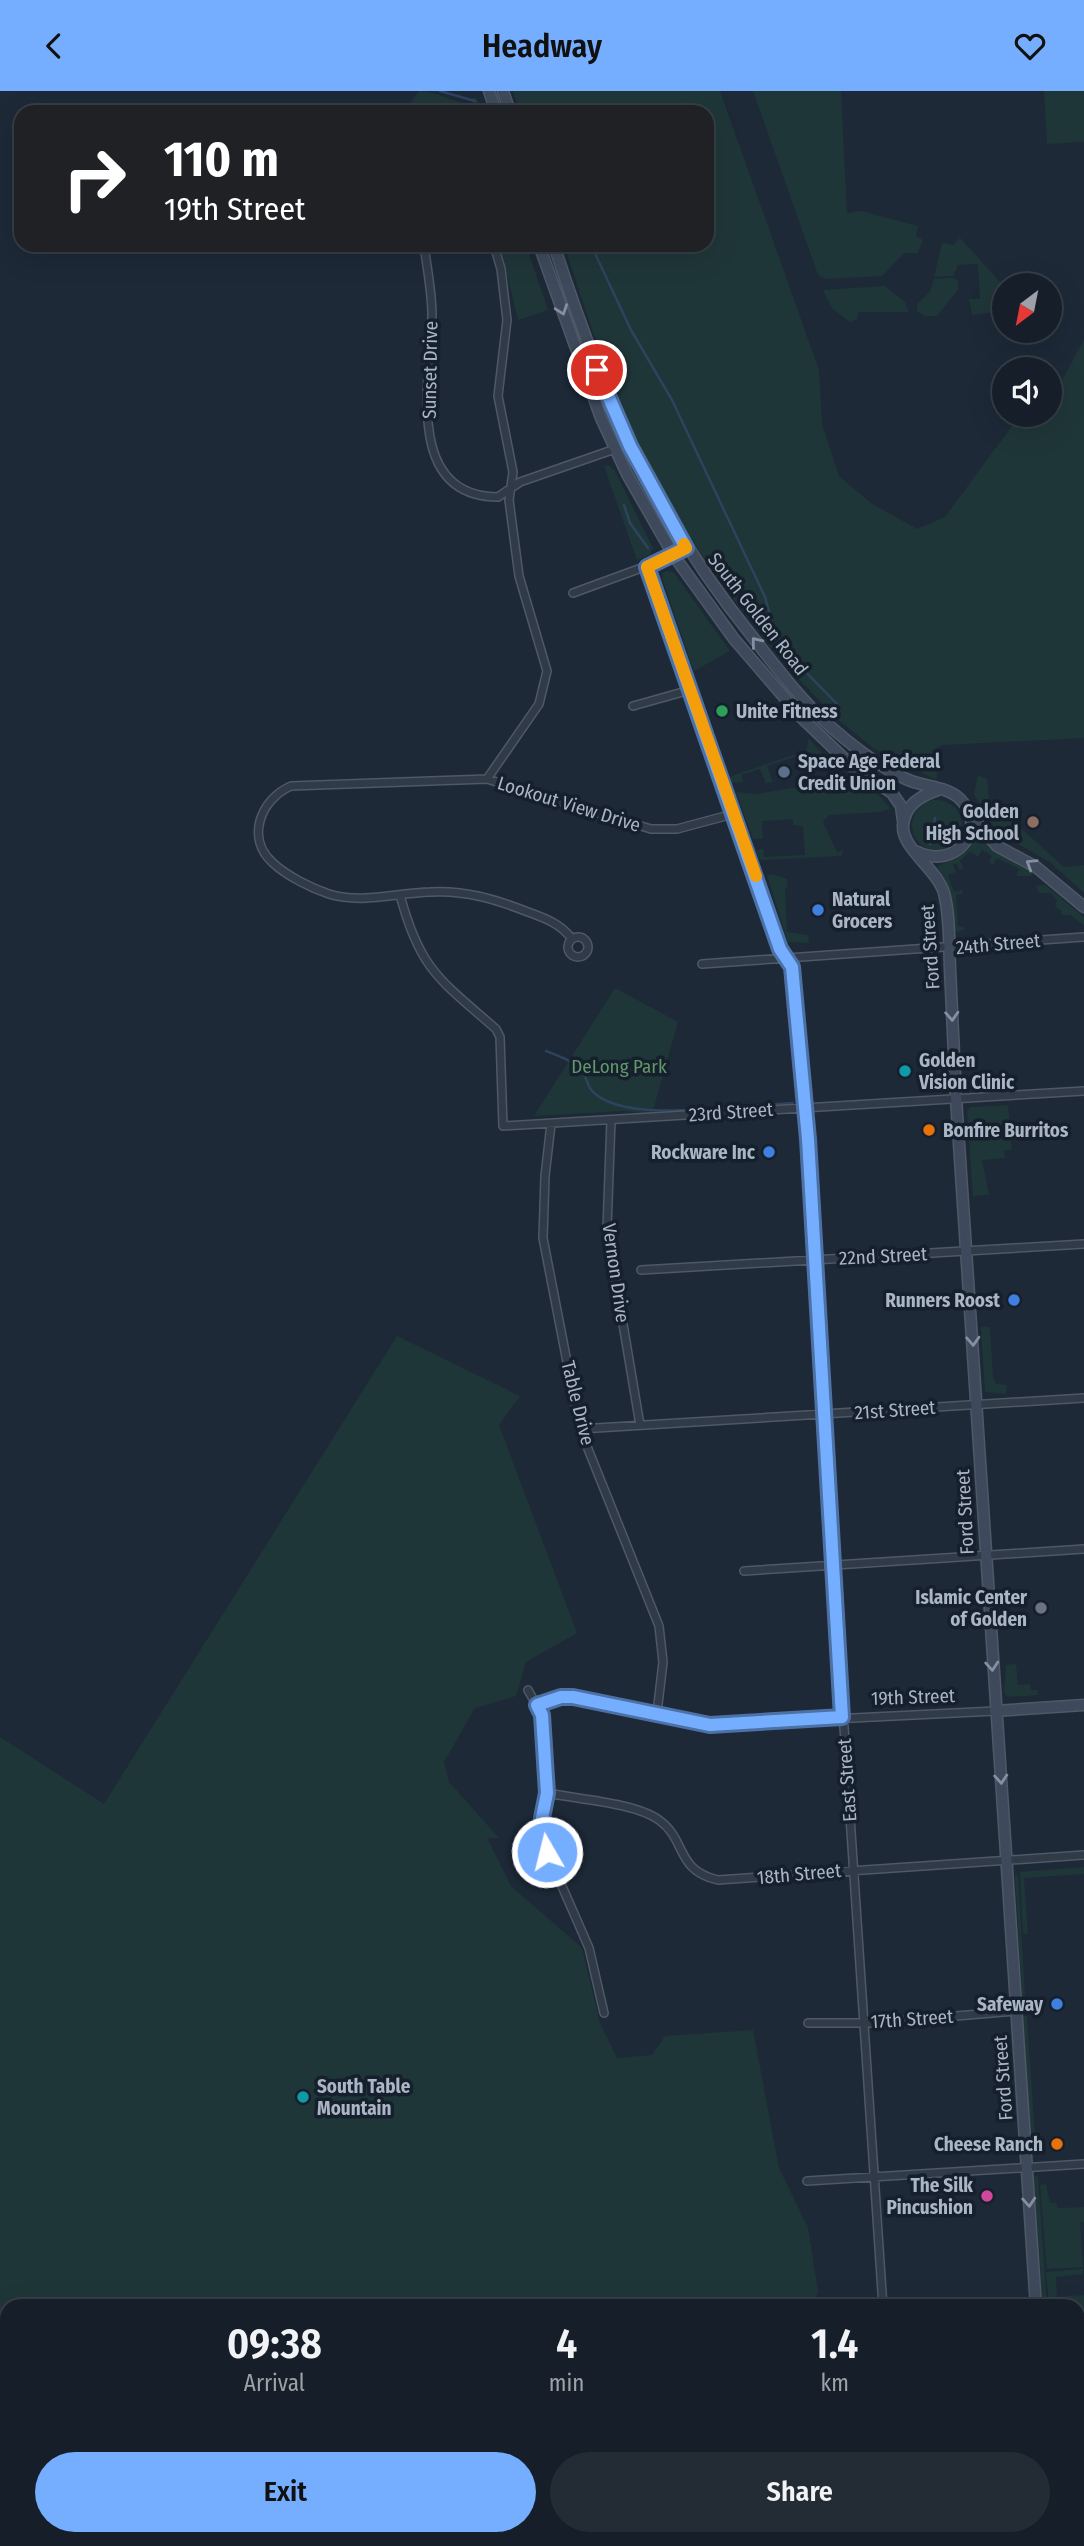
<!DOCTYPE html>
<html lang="en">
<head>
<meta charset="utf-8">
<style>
  :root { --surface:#161f29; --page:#232c35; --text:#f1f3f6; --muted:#9ea2a8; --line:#353d46; --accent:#75aeff }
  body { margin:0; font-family:"Fira Sans Condensed",sans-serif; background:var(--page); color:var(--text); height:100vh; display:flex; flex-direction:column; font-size:26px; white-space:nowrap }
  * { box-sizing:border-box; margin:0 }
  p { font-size:23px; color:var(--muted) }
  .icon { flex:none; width:38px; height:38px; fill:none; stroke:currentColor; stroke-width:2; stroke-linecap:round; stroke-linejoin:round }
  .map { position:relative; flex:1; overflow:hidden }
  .sheet { position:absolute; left:0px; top:2208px; width:1085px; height:247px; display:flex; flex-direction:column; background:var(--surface); border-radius:21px 21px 0 0; box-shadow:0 7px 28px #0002,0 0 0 2px var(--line) }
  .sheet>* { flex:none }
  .banner { position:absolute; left:14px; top:14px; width:700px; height:147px; border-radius:21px; box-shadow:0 7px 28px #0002,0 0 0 2px var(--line); background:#202124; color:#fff; overflow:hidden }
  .needle { width:46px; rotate:212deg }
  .controls { position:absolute; left:992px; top:182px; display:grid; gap:14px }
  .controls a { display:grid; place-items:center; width:70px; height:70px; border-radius:50%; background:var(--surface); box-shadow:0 7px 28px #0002,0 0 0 2px var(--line); font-size:35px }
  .pin { position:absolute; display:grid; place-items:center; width:60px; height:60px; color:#fff; margin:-30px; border:4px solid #fff; border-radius:50%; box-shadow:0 2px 7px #0007 }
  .me { position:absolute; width:77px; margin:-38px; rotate:352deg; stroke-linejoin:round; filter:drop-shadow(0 0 5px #0008) }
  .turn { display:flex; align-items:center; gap:24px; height:147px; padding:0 35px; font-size:32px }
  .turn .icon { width:91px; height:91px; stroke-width:2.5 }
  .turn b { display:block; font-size:49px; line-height:60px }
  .eta { display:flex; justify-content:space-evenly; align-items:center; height:119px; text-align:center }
  .eta b { font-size:42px; font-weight:600; line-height:49px }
  .action { display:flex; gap:14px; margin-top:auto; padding:14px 35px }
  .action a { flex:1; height:80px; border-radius:42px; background:var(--accent); color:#111; font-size:28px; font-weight:600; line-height:80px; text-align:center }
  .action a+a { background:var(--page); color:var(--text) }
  header { display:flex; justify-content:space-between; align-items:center; height:91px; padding:0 35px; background:var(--accent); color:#111; font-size:32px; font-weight:600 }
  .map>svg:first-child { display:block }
  .green { fill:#1f3638 }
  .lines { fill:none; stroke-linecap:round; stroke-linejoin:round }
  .stream { stroke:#2d435e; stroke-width:2.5 }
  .street-casing { stroke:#4e5866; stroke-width:10 }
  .secondary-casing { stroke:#4e5866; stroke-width:13 }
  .street { stroke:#313b48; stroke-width:7 }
  .secondary { stroke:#3e4a5b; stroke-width:10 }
  .oneway { stroke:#8490a0 }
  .route-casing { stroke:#4c71a6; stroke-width:18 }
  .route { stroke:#75aeff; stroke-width:12 }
  .slow { stroke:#f59e0b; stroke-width:12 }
  .leisure-dot { fill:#2e9e5b; stroke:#16202c; stroke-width:2.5 }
  .service-dot { fill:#5c6f8a; stroke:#16202c; stroke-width:2.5 }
  .education-dot { fill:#8d6e63; stroke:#16202c; stroke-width:2.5 }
  .shop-dot { fill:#3f7fe0; stroke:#16202c; stroke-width:2.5 }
  .culture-dot { fill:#0f9aa8; stroke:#16202c; stroke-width:2.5 }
  .food-dot { fill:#e8710a; stroke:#16202c; stroke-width:2.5 }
  .worship-dot { fill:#6b7280; stroke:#16202c; stroke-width:2.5 }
  .hotel-dot { fill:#d1479c; stroke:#16202c; stroke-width:2.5 }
  .labels { text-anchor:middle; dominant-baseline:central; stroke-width:7; stroke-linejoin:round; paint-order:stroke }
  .street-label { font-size:19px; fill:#aab5c5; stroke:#16202c }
  .poi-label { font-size:19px; font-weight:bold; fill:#aab5c5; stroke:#16202c; text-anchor:end }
  .park-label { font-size:19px; fill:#60976b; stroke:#16202c }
</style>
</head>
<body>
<header><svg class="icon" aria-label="back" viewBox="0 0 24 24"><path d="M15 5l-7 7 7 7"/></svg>Headway<svg class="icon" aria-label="heart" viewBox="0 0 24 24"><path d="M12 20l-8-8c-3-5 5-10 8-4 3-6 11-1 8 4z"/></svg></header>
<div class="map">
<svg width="1084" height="2455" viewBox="0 0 1084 2455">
  <rect width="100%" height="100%" fill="#1d2937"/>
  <!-- green -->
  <path class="green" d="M419 0C438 0 455 14 473 12L472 7H476L484 21H415L410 12Z
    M513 0H720L819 279 822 333 839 385 871 412 917 438 945 426 1020 324H1032L1039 328 1042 324H1050V311L1084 249V647L943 654 936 657 937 687H932L873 657 835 626 778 566 723 494 710 475 712 473 708 468 705 469 676 423 635 345 593 241 564 154H707V21H520Z
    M753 0H841L847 122 861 120 918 135 916 145 923 149 918 162H904L882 185 826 188 818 184Z
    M1044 0H1084V51L1047 53Z
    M960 147 1004 195V220L972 224 969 208H980L978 173 958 174 953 185 934 186 942 152 953 154Z
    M500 154H526L548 219 518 229Z
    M953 187 958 190V199L937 225H925L917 220V213L930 201 934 188Z
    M885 195 905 211 909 221H858L857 228 850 231 832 217 823 199Z
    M608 374 615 380 653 457 650 464 637 469 604 375Z
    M667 480 674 482 730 560 694 580 663 490 662 482Z
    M808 647 831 671 816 674 811 661 797 666 798 671 794 666 767 675 773 691 766 692 760 678 741 684 743 691 731 692 729 686 807 659Z
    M839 680 880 705 890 718 880 721 829 724 823 731 837 761 844 759 841 765 760 769 756 759 763 758 764 766 805 764 803 735 793 734V728L762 730 763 748H753L736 701 756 703 823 692 826 685Z
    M978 684 987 688 989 707 994 713 1064 776 1084 774V802L1051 772 996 740 974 703Z
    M912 734a25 25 0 1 1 50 0a25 25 0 1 1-50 0Z
    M977 747 1034 782 1031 785H1016L1019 778 997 767 993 774 989 771 992 765 982 759 978 766 970 760 960 770 964 777 960 779 956 772 953 774 956 781 948 784 954 801 962 799 963 803 956 804 958 835 966 837 958 841 952 839 948 799 937 776 958 766Z
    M772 783 787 788 788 796 785 797 787 841 808 844 809 852 788 851 767 784Z
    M1045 794 1084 826V834L1070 824H1062L1061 819 1055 816 1057 809 1051 802H1039L1036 795Z
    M615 897 678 931 652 1023 624 1020 534 1025Z
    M1008 1014 1012 1059H1004L1005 1067 982 1069 989 1104 973 1105 967 1020 970 1016Z
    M981 1236H990L993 1286 996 1293 1007 1294 1006 1303 985 1301Z
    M397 1245 520 1305 499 1334 577 1542 526 1571 516 1605 475 1617 444 1671 449 1691 499 1747H487L511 1795 582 1857 600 1932 617 1967 652 1964 665 1945 753 1939 779 2077 808 2137 818 2200 813 2215 7 2216V2448H759L770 2455H0V1646L104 1713Z
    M1016 1573 1018 1594 1030 1593 1031 1599H1037L1038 1604 1008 1606 1004 1602 1006 1574Z
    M1084 1776V1783L1024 1787 1028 1843H1023L1020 1781Z
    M1015 1783 1018 1785 1026 1922H1023Z
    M1023 1925H1027L1036 2063H1032Z
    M1038 2084 1047 2215H1043L1034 2086Z
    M1046 2093 1050 2112H1056L1058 2117 1084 2116V2131L1080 2132 1083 2176 1047 2178 1040 2094Z
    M1083 2178V2183L1056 2186 1057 2206 1084 2204V2217L1049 2215 1046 2181Z"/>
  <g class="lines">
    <!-- stream -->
    <path class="stream" d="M440 0 475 10
      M591 154 631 239 672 309 765 506 775 542 797 572 837 613
      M624 414 630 432 648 457
      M930 753 935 727
      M546 960C559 965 574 970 583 982 588 988 587 996 593 1001 615 1022 665 1020 693 1019
      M749 1015 793 1012
      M706 1018 723 1017
      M402 2455 414 2448"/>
    <!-- street casing -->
    <g class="street-casing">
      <path id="street" d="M424 154C427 177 432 201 432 224 431 284 402 405 498 406L520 391 615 358
        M647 476 780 858 792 876 808 1048 823 1324 883 2216
        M573 502 674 465
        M633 615 690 599
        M487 688 539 613 547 580 519 485 509 409 513 381 498 305 507 229 501 178 494 154
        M400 804C420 879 440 889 496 938L500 946 503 1035 1084 1000
        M568 856a10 10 0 1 1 20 0a10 10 0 1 1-20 0Z
        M572 848C561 833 545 827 528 821 495 808 465 799 430 801 396 802 362 813 329 803 311 797 287 785 273 772 245 747 261 708 291 695L487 688 651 738H677L733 723
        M702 873 1084 846
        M611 1029 607 1138 640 1334
        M551 1033 545 1085 543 1147 580 1338 659 1535 663 1571 657 1622
        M641 1179 1084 1153
        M580 1338 1084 1307
        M744 1480 1084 1458
        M528 1599 542 1624 547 1702 542 1727 547 1761 589 1857 604 1922
        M537 1614 573 1606 711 1634 995 1620
        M547 1702C577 1708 636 1712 659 1729 687 1749 675 1779 718 1789L1084 1764
        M808 1932H872L1016 1920
        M807 2090 1084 2073
        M1078 2227H1084
        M1078 2384H1084
        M769 2448 780 2455
        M894 2448 895 2455
        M511 2455 530 2448"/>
    </g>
    <!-- secondary casing -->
    <g class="secondary-casing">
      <path id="secondary" d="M489 0 496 21
        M503 0 510 21
        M539 154 601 327 627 383 674 465 734 548 802 627 854 677 892 702 901 715 903 730
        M554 154C602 304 655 426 755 549 779 580 803 611 832 637 855 657 878 675 906 688 923 696 947 695 960 708 990 738 955 779 918 761
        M938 699C920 705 905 714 903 734 901 757 937 778 944 802 950 825 949 853 950 877 952 921 954 964 956 1007L1036 2216
        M970 724 997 755 1036 776 1084 816
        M995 1620 1084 1614
        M1078 2343 1084 2336
        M1049 2448 1050 2455"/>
    </g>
    <!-- street -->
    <use href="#street" class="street"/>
    <!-- secondary -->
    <use href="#secondary" class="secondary"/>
  </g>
  <!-- one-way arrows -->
  <defs><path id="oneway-chevron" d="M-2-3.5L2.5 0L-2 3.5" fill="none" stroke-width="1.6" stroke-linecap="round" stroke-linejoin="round" transform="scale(1.75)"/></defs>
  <g class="oneway">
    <use href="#oneway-chevron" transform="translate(562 219) rotate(71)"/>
    <use href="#oneway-chevron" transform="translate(756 551) rotate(-129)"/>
    <use href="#oneway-chevron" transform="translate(1031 773) rotate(-148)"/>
    <use href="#oneway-chevron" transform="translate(952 925) rotate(87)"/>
    <use href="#oneway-chevron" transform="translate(973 1250) rotate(87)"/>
    <use href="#oneway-chevron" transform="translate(992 1575) rotate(86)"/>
    <use href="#oneway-chevron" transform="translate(1001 1688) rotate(86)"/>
    <use href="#oneway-chevron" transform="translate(1029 2111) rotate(86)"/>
  </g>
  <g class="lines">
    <!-- route casing -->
    <g class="route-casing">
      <path id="route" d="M547 1761 542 1727 547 1702 542 1624 537 1614 561 1606H573L710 1634 842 1626 808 1048 792 876 780 858 647 476 686 457 630 355 597 279"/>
    </g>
    <!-- route -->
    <use href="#route" class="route"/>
    <!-- slow -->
    <path class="slow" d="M684 453 686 457 647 476 756 785"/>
  </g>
  <!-- markers -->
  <circle class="leisure-dot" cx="722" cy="620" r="7"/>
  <circle class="service-dot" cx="784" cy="681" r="7"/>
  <circle class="education-dot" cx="1033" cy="731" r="7"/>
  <g class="shop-dot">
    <circle cx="818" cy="819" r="7"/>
    <circle cx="769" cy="1061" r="7"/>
    <circle cx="1014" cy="1209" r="7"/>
    <circle cx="1057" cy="1913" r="7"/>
  </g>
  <g class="culture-dot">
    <circle cx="905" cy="980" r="7"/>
    <circle cx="303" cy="2006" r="7"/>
  </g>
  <g class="food-dot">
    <circle cx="929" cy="1039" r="7"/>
    <circle cx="1057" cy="2053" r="7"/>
  </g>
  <circle class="worship-dot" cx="1041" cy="1517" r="7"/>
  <circle class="hotel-dot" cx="987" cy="2105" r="7"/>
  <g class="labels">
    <!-- street labels -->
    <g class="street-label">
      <text transform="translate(430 279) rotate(-89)">Sunset Drive</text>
      <text transform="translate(758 523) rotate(52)">South Golden Road</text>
      <text transform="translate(569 713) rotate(17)">Lookout View Drive</text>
      <text transform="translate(998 853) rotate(-5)">24th Street</text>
      <text transform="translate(930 856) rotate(-94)">Ford Street</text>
      <text transform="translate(731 1021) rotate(-4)">23rd Street</text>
      <text transform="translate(883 1165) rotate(-3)">22nd Street</text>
      <text transform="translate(616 1182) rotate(82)">Vernon Drive</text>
      <text transform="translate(578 1312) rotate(76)">Table Drive</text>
      <text transform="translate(895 1319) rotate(-4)">21st Street</text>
      <text transform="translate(965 1421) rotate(-93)">Ford Street</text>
      <text transform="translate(913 1606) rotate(-2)">19th Street</text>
      <text transform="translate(847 1689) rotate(-94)">East Street</text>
      <text transform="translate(799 1783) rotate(-5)">18th Street</text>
      <text transform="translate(912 1928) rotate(-4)">17th Street</text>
      <text transform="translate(1003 1987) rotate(-94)">Ford Street</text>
    </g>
    <!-- poi labels -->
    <g class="poi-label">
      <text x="736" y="620" text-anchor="start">Unite Fitness</text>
      <text x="798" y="670" text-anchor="start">Space Age Federal<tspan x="798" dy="22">Credit Union</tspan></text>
      <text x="1019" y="720">Golden<tspan x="1019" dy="22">High School</tspan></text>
      <text x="832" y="808" text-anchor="start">Natural<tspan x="832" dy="22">Grocers</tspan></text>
      <text x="919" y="969" text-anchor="start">Golden<tspan x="919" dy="22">Vision Clinic</tspan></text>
      <text x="943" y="1039" text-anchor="start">Bonfire Burritos</text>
      <text x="755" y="1061">Rockware Inc</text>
      <text x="1000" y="1209">Runners Roost</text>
      <text x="1027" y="1506">Islamic Center<tspan x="1027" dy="22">of Golden</tspan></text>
      <text x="1043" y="1913">Safeway</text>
      <text x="317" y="1995" text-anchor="start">South Table<tspan x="317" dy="22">Mountain</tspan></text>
      <text x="1043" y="2053">Cheese Ranch</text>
      <text x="973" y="2094">The Silk<tspan x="973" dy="22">Pincushion</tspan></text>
    </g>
    <!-- park labels -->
    <g class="park-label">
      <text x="619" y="975">DeLong Park</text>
    </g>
  </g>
</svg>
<div class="controls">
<a><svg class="needle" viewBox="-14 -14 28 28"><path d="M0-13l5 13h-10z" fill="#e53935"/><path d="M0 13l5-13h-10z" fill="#9ea2a8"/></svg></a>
<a><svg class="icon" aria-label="sound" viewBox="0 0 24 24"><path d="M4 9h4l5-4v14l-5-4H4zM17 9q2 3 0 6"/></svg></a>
</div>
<div class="pin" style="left:597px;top:279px;background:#d93025"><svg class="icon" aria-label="arrive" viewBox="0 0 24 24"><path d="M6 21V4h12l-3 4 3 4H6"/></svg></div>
<svg class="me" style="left:547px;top:1761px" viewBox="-20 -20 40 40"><circle r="17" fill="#75aeff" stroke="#fff" stroke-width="3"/><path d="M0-11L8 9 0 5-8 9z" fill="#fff"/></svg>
<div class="banner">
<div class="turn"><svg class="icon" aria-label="right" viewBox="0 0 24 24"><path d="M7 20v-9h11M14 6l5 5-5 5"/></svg><div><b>110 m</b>19th Street</div></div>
</div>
<section class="sheet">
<div class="eta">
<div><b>09:38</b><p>Arrival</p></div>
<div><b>4</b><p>min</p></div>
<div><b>1.4</b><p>km</p></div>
</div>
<div class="action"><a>Exit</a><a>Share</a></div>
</section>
</div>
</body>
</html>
